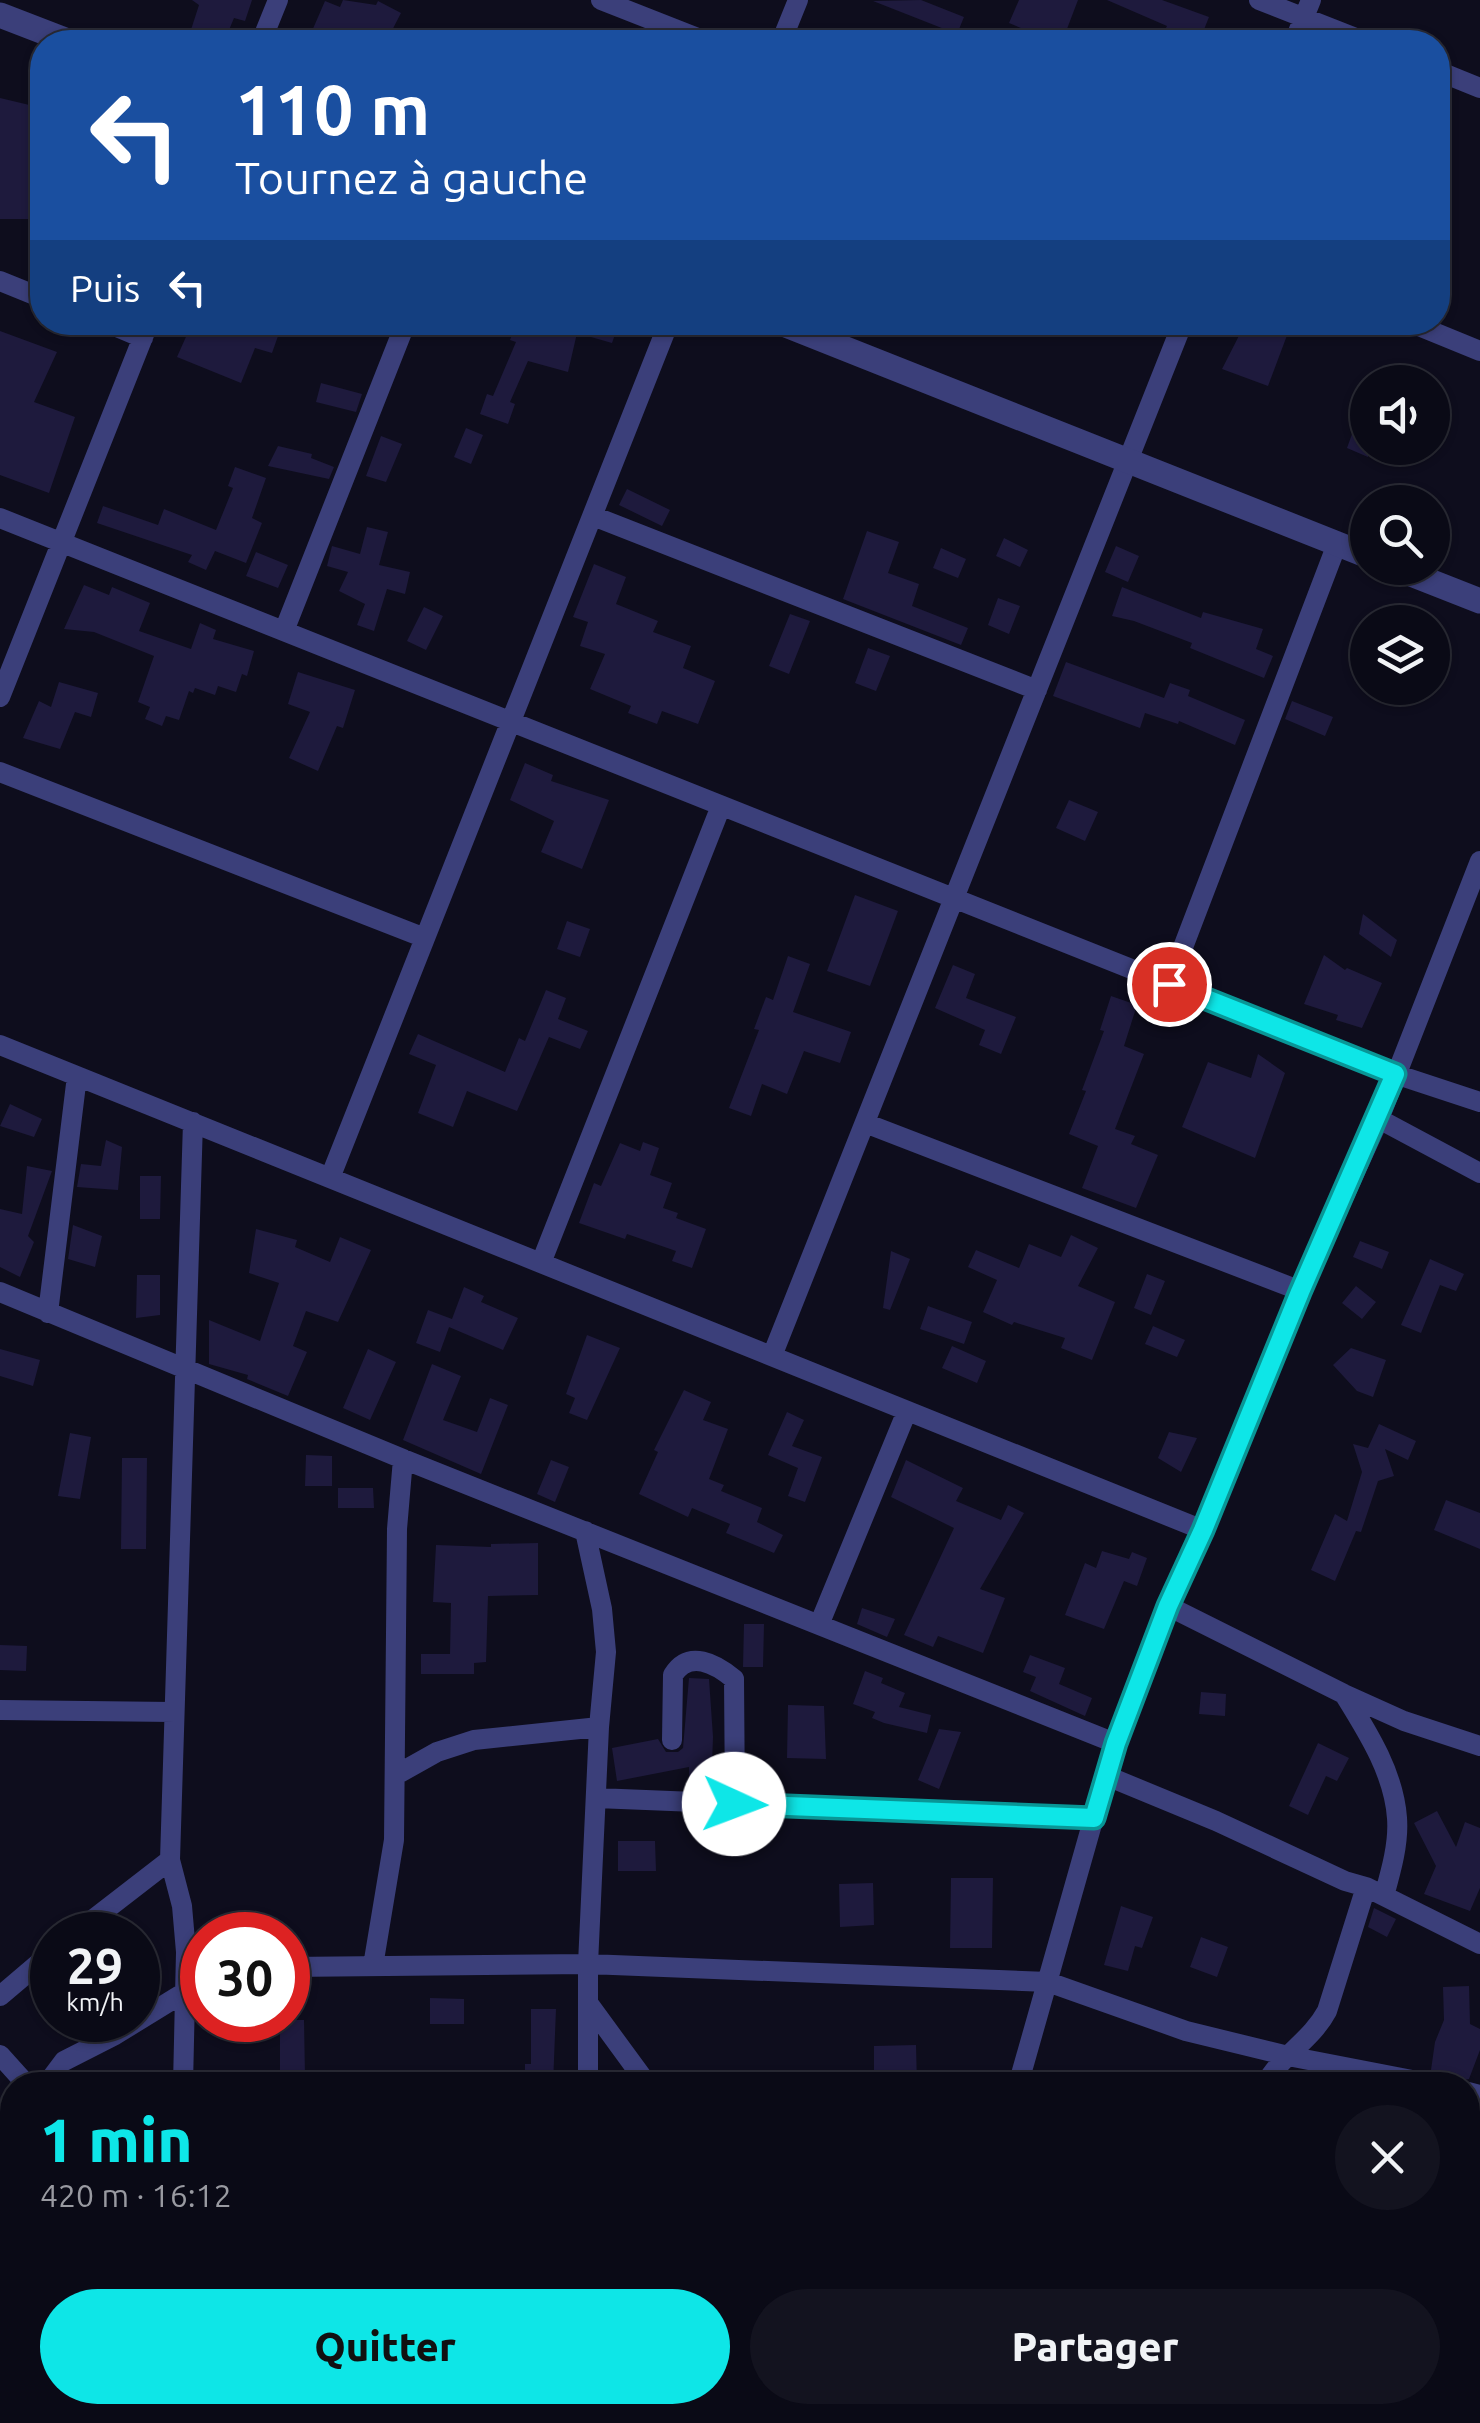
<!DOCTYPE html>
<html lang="fr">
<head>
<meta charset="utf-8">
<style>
  :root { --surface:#0a0a16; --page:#13131f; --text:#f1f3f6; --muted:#999aa1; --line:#2a2b35; --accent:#0ee6e7 }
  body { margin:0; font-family:Ubuntu,sans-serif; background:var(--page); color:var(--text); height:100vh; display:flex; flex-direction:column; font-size:38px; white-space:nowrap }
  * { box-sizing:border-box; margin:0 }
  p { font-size:32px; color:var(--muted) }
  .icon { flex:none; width:55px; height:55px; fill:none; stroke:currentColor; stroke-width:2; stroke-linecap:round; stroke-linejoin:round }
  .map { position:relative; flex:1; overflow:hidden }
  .details { position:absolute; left:0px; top:2072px; width:1480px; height:352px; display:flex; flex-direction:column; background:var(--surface); border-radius:40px 40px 0 0; box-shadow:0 2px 8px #0004,0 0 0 2px var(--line) }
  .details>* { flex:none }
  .top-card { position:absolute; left:30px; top:30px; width:1420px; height:305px; border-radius:40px; box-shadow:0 2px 8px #0004,0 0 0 2px var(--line); background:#1a4fa0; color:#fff; overflow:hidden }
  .fabs { position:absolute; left:1350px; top:365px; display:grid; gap:20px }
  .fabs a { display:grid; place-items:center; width:100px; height:100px; border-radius:50%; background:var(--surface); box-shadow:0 2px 8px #0004,0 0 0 2px var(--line); font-size:50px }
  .speed { position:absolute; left:30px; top:1912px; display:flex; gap:20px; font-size:50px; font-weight:700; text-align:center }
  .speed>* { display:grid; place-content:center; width:130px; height:130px; border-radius:50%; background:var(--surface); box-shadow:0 2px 8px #0004,0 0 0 2px var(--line); line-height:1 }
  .speed small { font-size:25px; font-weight:400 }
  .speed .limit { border:15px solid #d22; background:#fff; color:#111 }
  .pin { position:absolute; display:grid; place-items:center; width:85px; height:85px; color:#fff; margin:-42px; border:5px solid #fff; border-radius:50%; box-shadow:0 2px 10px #0007 }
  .me { position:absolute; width:110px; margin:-55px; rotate:92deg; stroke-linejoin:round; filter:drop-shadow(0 0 8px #0008) }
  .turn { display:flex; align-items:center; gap:35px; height:210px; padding:0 40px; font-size:45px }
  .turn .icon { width:130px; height:130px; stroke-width:2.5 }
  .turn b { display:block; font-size:70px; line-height:85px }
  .then { display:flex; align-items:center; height:95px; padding:0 40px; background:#0003; gap:20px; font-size:38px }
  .round { display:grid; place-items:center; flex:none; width:105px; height:105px; border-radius:52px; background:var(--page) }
  .summary { display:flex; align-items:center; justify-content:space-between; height:170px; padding:0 40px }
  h1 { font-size:60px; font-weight:800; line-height:75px; color:var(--accent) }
  .primary-button { display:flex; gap:20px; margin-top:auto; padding:20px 40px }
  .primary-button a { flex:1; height:115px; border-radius:60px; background:var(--accent); color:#111; font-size:40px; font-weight:800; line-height:115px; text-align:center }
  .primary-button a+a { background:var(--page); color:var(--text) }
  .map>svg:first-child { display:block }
  .building { fill:#1e1a3d }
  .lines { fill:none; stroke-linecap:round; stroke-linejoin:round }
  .minor { stroke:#3b3f7a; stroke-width:20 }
  .tertiary { stroke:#3b3f7a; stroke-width:25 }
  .route-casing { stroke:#099696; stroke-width:25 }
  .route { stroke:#0ee6e7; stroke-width:18 }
</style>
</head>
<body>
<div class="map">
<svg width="1480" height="2423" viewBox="0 0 1480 2423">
  <rect width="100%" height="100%" fill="#0e0d1d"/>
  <!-- building -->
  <path class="building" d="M192 0H252L245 21 234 18 224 42H187L199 5Z
    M343 0 376 5 378 1 401 13 386 42H339L312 31 325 1 340 7Z
    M921 0 964 17 957 34 873 1Z
    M1019 0H1078L1062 42H1023L1028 31 1009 23Z
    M1107 0H1162L1209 17 1199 42H1191L1164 32 1167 26Z
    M0 98 42 108V183L36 181 34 219H0Z
    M198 322H283L272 353 255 348 241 383 177 357 189 330 194 332Z
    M517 322H606L618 326 612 343 577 333 568 372 528 361 510 402 515 404 508 424 480 414 487 394 493 396 516 342 510 340Z
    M1246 322H1292L1268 386 1222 369Z
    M0 331 57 352 34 402 75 417 49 493 0 475Z
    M321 383 362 394 356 412 316 402Z
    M1365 398 1368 399V457L1347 448Z
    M466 428 483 435 471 464 454 457Z
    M381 436 402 444 386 482 366 476Z
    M278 446 312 454 311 458 334 467 329 479 268 466Z
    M235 467 266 478 252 518 262 523 246 563 215 551 206 570 188 562 192 555 97 523 103 506 158 525 164 509 216 530 233 488 228 486Z
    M627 489 670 510 662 526 619 505Z
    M367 527 388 532 379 565 410 572 405 594 387 589 374 631 357 625 365 604 339 591 348 572 327 566 332 546 360 554Z
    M867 531 899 542 888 573 919 584 912 606 968 628 961 645 843 599Z
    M1004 538 1028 550 1020 567 996 556Z
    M1116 546 1139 556 1128 582 1105 572Z
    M941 548 966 559 958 578 933 568Z
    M256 552 288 565 278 588 246 576Z
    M594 564 626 577 616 604 658 621 653 632 691 646 683 668 715 681 698 724 662 711 657 724 628 713 631 706 590 689 605 654 580 646 588 622 573 617Z
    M84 585 109 595 112 587 150 603 139 631 191 649 200 623 216 630 213 639 254 651 247 676 242 674 236 692 218 686 215 695 195 688 193 693 189 691 179 720 166 716 162 726 145 719 150 707 138 702 154 656 94 632 64 629Z
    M1122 587 1201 618 1203 612 1263 629 1256 649 1273 656 1264 678 1190 648 1192 643 1134 621 1112 616Z
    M998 598 1020 606 1009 634 988 625Z
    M424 607 443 616 426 650 407 641Z
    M790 614 810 621 789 674 769 666Z
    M868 648 890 656 876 691 855 683Z
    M1066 662 1164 698 1170 683 1190 690 1188 696 1245 720 1235 745 1179 721 1178 724 1145 713 1140 728 1053 696Z
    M298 672 355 690 343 728 337 726 318 771 289 758 310 712 288 704Z
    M59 682 98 693 91 717 75 712 60 749 23 738 39 701 51 707Z
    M1292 701 1333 717 1325 736 1285 719Z
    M525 763 553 775 551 781 609 800 582 869 541 852 554 821 510 800Z
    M1069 800 1098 812 1085 841 1056 828Z
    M855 895 898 911 870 986 827 971Z
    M1363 914 1397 940 1391 957 1359 934Z
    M567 921 590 929 580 957 557 949Z
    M1324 955 1345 970 1347 968 1382 983 1362 1028 1336 1020 1338 1015 1304 1004Z
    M788 956 810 964 793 1012 851 1032 840 1063 804 1051 787 1094 762 1084 751 1116 729 1108 759 1030 754 1029 766 997 773 1000Z
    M953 965 975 974 966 998 1016 1017 1001 1054 979 1045 985 1030 935 1008Z
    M546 990 566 998 558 1019 588 1031 580 1049 549 1037 517 1111 467 1091 453 1127 418 1113 436 1065 409 1054 418 1034 505 1072 519 1038 525 1041Z
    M1111 996 1137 1005 1124 1046 1144 1054 1115 1129 1135 1136 1131 1144 1158 1155 1136 1208 1082 1188 1098 1146 1069 1134 1086 1091 1082 1090 1104 1031 1100 1030Z
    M1258 1054 1285 1073 1255 1158 1182 1127 1208 1062 1251 1078Z
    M10 1104 42 1119 34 1137 0 1126Z
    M106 1140 122 1147 118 1190 77 1187 81 1164 101 1166Z
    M643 1142 659 1148 650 1175 672 1183 663 1208 678 1213 676 1218 706 1229 692 1268 672 1261 676 1251 627 1234 625 1239 579 1223 594 1183 601 1186 620 1143 640 1151Z
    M27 1166 52 1171 28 1236 34 1242 20 1277 0 1267V1209L22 1214Z
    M140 1176H161L160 1219H140Z
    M73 1225 102 1236 95 1267 68 1259Z
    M256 1229 297 1240 295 1247 330 1262 340 1237 371 1250 338 1322 306 1311 293 1346 307 1352 288 1396 247 1379 248 1375 209 1364V1320L260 1341 279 1283 249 1273Z
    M1071 1235 1098 1248 1078 1286 1115 1302 1092 1360 1061 1348 1065 1338 1014 1322 1012 1325 983 1312 997 1280 968 1267 976 1250 1019 1268 1029 1244 1061 1257Z
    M1360 1241 1389 1252 1382 1269 1353 1257Z
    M891 1251 910 1259 890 1310 883 1308Z
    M1430 1259 1464 1274 1456 1291 1440 1285 1421 1333 1401 1325Z
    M1147 1274 1165 1281 1151 1315 1134 1308Z
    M137 1275H160V1315L136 1318Z
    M1356 1286 1376 1302 1362 1319 1342 1303Z
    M464 1287 484 1296 481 1302 518 1318 503 1350 449 1327Z
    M928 1306 972 1322 964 1344 920 1329Z
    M428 1310 452 1319 440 1352 416 1343Z
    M1153 1326 1185 1340 1177 1357 1145 1344Z
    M587 1335 620 1348 587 1420 569 1413 575 1398 566 1394Z
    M952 1346 986 1361 977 1383 942 1368Z
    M1351 1348 1386 1360 1373 1397 1357 1391 1333 1365Z
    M0 1349 40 1360 33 1386 0 1376Z
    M368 1349 396 1362 370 1420 343 1408Z
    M432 1364 461 1376 443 1420 477 1432 490 1398 508 1405 481 1474 403 1440Z
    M684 1390 711 1402 703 1420 728 1429 709 1479 724 1485 721 1491 762 1508 757 1522 783 1535 774 1553 726 1533 730 1524 692 1508 688 1517 639 1494 658 1452 654 1450Z
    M787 1412 804 1420 792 1446 822 1457 805 1502 788 1496 798 1468 768 1455Z
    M1379 1424 1416 1441 1408 1460 1385 1449 1394 1476 1378 1481 1361 1532 1356 1531 1335 1581 1311 1570 1335 1514 1347 1521 1362 1472 1353 1444 1368 1448Z
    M1169 1432 1197 1438 1181 1472 1158 1458Z
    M70 1433 91 1437 80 1499 58 1496Z
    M306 1455 332 1456V1486H305Z
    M122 1458H147L146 1549H121Z
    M551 1460 569 1467 555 1502 537 1494Z
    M906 1460 963 1488 956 1501 1001 1520 1008 1505 1024 1513 980 1589 1005 1598 983 1653 938 1636 933 1647 904 1635 954 1528 891 1497Z
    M338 1488H373L374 1508H338Z
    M1446 1500 1480 1513V1549L1434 1530Z
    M538 1543V1595L488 1596 486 1662 474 1663V1674H421V1654H450L451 1603 433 1602 436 1545 491 1547V1544Z
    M1102 1551 1129 1559 1132 1552 1147 1558 1137 1586 1124 1581 1104 1629 1065 1615 1085 1563 1096 1568Z
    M862 1608 895 1619 887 1637 857 1624Z
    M744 1624H764L763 1667H743Z
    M0 1645 27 1646 26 1671 0 1670Z
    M1030 1655 1065 1668 1059 1684 1092 1698 1085 1716 1030 1691 1036 1677 1023 1672Z
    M865 1671 883 1678 881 1683 905 1693 899 1707 931 1715 927 1733 884 1723 872 1718 875 1712 853 1704Z
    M689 1678 709 1679 713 1737 712 1765H708L709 1788H689V1767L617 1781 612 1748 658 1739 666 1752H678L683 1748Z
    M1201 1692 1226 1694 1225 1716 1199 1714Z
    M788 1705 824 1706 826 1759 787 1758Z
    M939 1729 961 1732 939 1789 918 1780Z
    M1318 1743 1349 1758 1337 1781 1326 1776 1308 1815 1289 1806Z
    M1437 1811 1456 1847 1465 1822 1480 1828V1888L1470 1911 1424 1894 1436 1866 1414 1823Z
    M618 1841H655L656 1871H618Z
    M951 1878H993L992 1948H950Z
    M873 1883 874 1925 840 1927 839 1884Z
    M1121 1906 1153 1917 1142 1948 1135 1946 1128 1971 1104 1965Z
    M1374 1908 1396 1919 1387 1937 1368 1927Z
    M1201 1937 1228 1947 1217 1977 1190 1967Z
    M1469 1986 1470 2024 1480 2029V2050L1469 2079 1463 2080 1431 2070 1435 2042 1444 2020 1443 1987Z
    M430 1998 464 1999V2024H430Z
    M531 2009H556L553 2085H525V2064H531Z
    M280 2020H304L305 2076 280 2077Z
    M916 2045 917 2085H874V2046Z"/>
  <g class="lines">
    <!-- minor -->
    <path class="minor" d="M601 0 708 42
      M1259 0 1366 42
      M261 42 278 0
      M781 42 798 0
      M1294 42 1311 0
      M1438 71 1480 88
      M0 281 42 298
      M105 322 143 338
      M1409 322 1480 351
      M593 516 1037 690
      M0 518 1395 1074 1480 1102
      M284 631 406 322
      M0 697 149 322
      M0 772 425 938
      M1169 984 1337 544
      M0 1045 1203 1530
      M1379 1119 1480 1173
      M193 1122 170 1860 182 1906 186 1952 202 1956
      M865 1123 1301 1291
      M330 1178 669 322
      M541 1263 721 806
      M0 1292 403 1459 1115 1743
      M48 1313 77 1076
      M772 1356 1183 322
      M585 1531 602 1609 606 1652 599 1727 588 1964V2085
      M1168 1606 1344 1694 1404 1721 1480 1746
      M819 1625 907 1411
      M1344 1694C1367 1731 1394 1773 1397 1818 1399 1843 1391 1871 1384 1896
      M0 1710 173 1712
      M672 1740 673 1675C689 1649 716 1664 734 1679L735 1804
      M396 1775 437 1752 474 1740 599 1727
      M1107 1776 1216 1821 1345 1881 1366 1887 1480 1944
      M596 1798 1094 1818
      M73 1935 170 1860
      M373 1966 394 1840 397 1529 403 1459
      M288 1967 588 1964 1048 1982 1186 2031 1288 2056 1438 2085
      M0 1996 52 1952
      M588 2003 648 2085
      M0 2055 27 2085
      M46 2085 64 2061 115 2035 185 1992
      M183 2085 186 1952
      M1018 2085 1115 1743 1168 1606 1203 1530 1301 1291 1379 1119 1480 861
      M1265 2085C1280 2056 1311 2041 1327 2011L1366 1887
      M1468 2092 1480 2095
      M1468 2258H1480
      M0 2300H12
      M1468 2359H1480
      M1013 2412V2423
      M1232 2412 1234 2423
      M47 2423V2412
      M379 2423 380 2412
      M578 2423 579 2412"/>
    <!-- tertiary -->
    <path class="tertiary" d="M0 15 70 42
      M778 322 1368 556
      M1396 568 1480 601"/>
  </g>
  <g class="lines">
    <!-- route casing -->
    <g class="route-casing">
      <path id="route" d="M734 1804 1094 1818 1116 1743 1168 1606 1203 1530 1300 1292 1395 1074 1169 984"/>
    </g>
    <!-- route -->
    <use href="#route" class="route"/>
  </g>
</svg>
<div class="fabs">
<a><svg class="icon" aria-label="sound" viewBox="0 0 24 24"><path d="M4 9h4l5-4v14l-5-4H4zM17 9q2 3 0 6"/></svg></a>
<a><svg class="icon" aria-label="search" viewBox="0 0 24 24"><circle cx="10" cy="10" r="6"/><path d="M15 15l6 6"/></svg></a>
<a><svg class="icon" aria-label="layers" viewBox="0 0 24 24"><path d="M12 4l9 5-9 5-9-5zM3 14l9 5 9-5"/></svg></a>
</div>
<div class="speed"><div>29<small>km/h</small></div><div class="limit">30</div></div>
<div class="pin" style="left:1169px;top:984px;background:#d93025"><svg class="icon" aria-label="arrive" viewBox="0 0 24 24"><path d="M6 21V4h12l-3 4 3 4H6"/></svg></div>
<svg class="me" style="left:734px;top:1804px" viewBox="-20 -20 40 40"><circle r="19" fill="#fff"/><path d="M0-13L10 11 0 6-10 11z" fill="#0ee6e7"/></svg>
<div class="top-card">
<div class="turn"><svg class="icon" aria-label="left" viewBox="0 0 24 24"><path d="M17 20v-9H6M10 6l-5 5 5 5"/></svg><div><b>110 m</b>Tournez à gauche</div></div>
<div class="then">Puis<svg class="icon" aria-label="left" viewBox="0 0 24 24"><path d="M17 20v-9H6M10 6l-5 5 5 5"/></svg></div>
</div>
<section class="details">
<div class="summary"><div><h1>1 min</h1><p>420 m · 16:12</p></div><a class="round"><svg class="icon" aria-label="close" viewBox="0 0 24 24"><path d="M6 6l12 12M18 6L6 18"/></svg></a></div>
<div class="primary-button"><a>Quitter</a><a>Partager</a></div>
</section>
</div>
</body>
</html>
